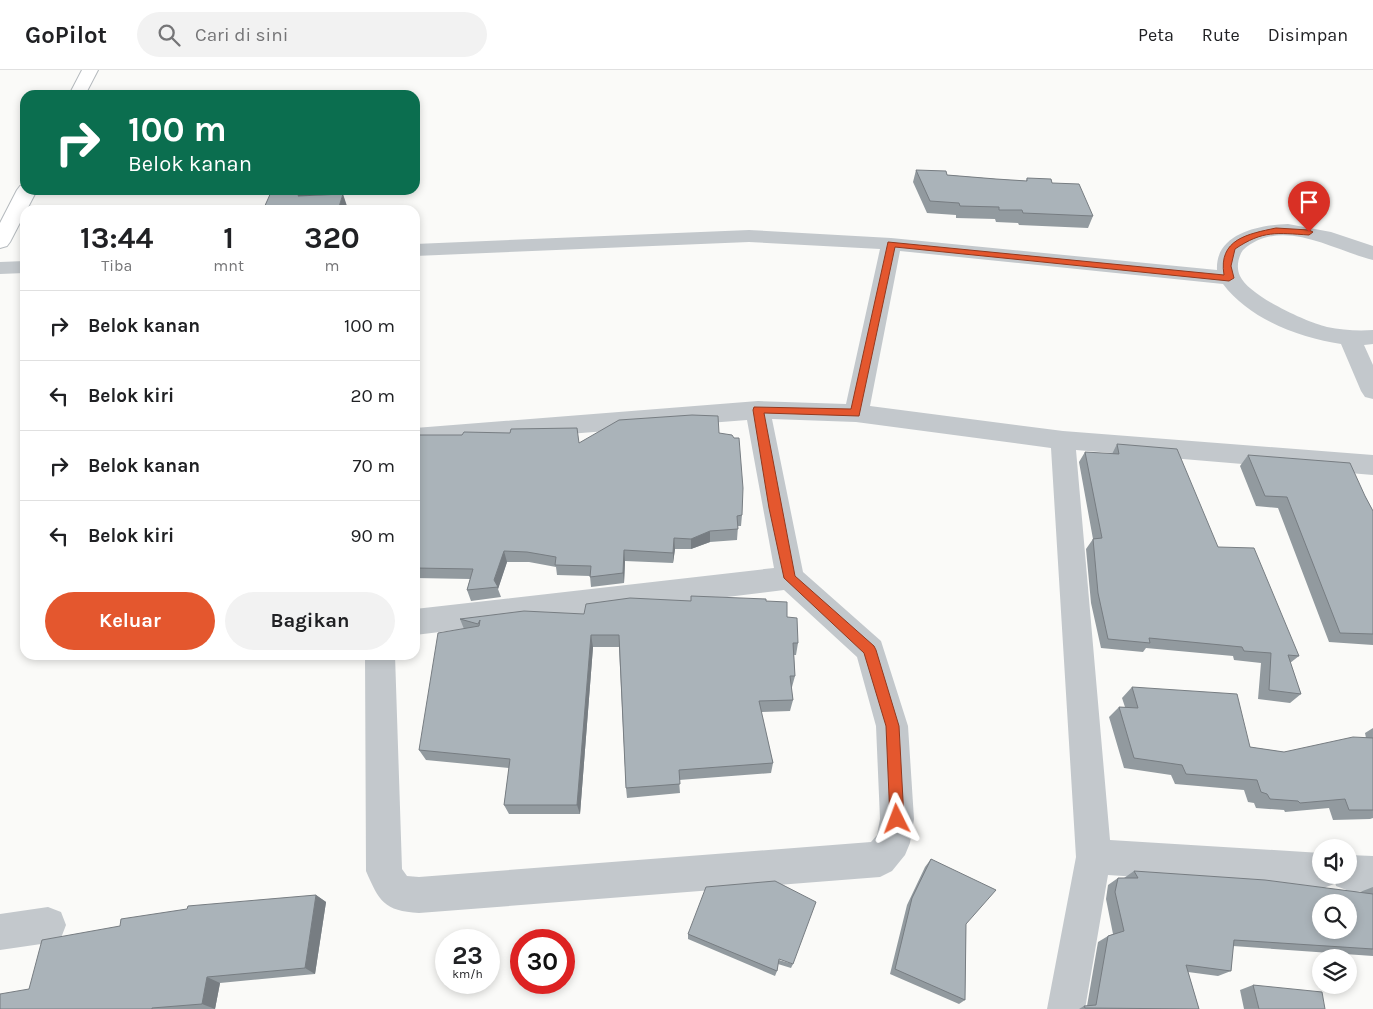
<!DOCTYPE html>
<html lang="id">
<head>
<meta charset="utf-8">
<style>
  :root { --surface:#fff; --page:#f2f2f2; --text:#202124; --muted:#757577; --line:#e0e0e0; --accent:#e4572e }
  body { margin:0; font-family:Karla,sans-serif; background:var(--page); color:var(--text); height:100vh; display:flex; flex-direction:column; font-size:19px; white-space:nowrap }
  * { box-sizing:border-box; margin:0 }
  p { font-size:16px; color:var(--muted) }
  .icon { flex:none; width:28px; height:28px; fill:none; stroke:currentColor; stroke-width:2; stroke-linecap:round; stroke-linejoin:round }
  .map { position:relative; flex:1; overflow:hidden }
  .details { position:absolute; left:20px; top:135px; width:400px; height:455px; display:flex; flex-direction:column; background:var(--surface); border-radius:15px; box-shadow:0 2px 8px #0003 }
  .details>* { flex:none }
  .guide { position:absolute; left:20px; top:20px; width:400px; height:105px; border-radius:15px; box-shadow:0 2px 8px #0003; background:#0b6e4f; color:#fff; overflow:hidden }
  .buttons { position:absolute; left:1312px; top:769px; display:grid; gap:10px }
  .buttons a { display:grid; place-items:center; width:45px; height:45px; border-radius:50%; background:var(--surface); box-shadow:0 2px 8px #0003; font-size:25px }
  .speed { position:absolute; left:435px; top:859px; display:flex; gap:10px; font-size:25px; font-weight:700; text-align:center }
  .speed>* { display:grid; place-content:center; width:65px; height:65px; border-radius:50%; background:var(--surface); box-shadow:0 2px 8px #0003; line-height:1 }
  .speed small { font-size:12px; font-weight:400 }
  .speed .limit { border:8px solid #d22; background:#fff; color:#111 }
  .pin { position:absolute; display:grid; place-items:center; width:42px; height:42px; color:#fff; margin:-51px -21px; border-radius:50% 50% 50% 0; rotate:-45deg; box-shadow:0 0 5px #0007 }
  .pin .icon { rotate:45deg }
  .me { position:absolute; width:55px; margin:-28px; rotate:357deg; stroke-linejoin:round; filter:drop-shadow(0 0 4px #0008) }
  .turn { display:flex; align-items:center; gap:18px; height:105px; padding:0 25px; font-size:22px }
  .turn .icon { width:65px; height:65px; stroke-width:2.5 }
  .turn b { display:block; font-size:35px; line-height:42px }
  .eta { display:flex; justify-content:space-evenly; align-items:center; height:85px; text-align:center }
  .eta b { font-size:30px; font-weight:700; line-height:35px }
  .action { display:flex; gap:10px; margin-top:auto; padding:10px 25px }
  .action a { flex:1; height:58px; border-radius:30px; background:var(--accent); color:#fff; font-size:20px; font-weight:700; line-height:58px; text-align:center }
  .action a+a { background:var(--page); color:var(--text) }
  ul { padding:0; list-style:none }
  li { display:flex; align-items:center; gap:15px; height:70px; padding:0 25px; border-top:1px solid var(--line) }
  li div { flex:1 }
  li b { display:block; font-size:19px }
  li em { font-style:normal }
  header { display:flex; align-items:center; gap:30px; box-sizing:border-box; height:70px; padding:0 25px; background:var(--surface); border-bottom:1px solid var(--line) }
  header strong { font-size:24px }
  nav { display:flex; gap:28px; margin-inline-start:auto; font-size:18px }
  .search { width:350px; height:45px; background:var(--page); display:flex; align-items:center; gap:12px; box-sizing:border-box; padding:0 18px; border-radius:28px; color:var(--muted); font-size:19px }
  .map>svg:first-child { display:block }
  .lines { fill:none; stroke-linecap:round; stroke-linejoin:round }
  .major-casing { stroke:#b5babe; stroke-width:2 }
  .minor { fill:#c3c8cc; fill-rule:evenodd }
  .major { fill:#fff; fill-rule:evenodd }
  .wall { fill:#929a9f }
  .shaded-wall { fill:#777d82 }
  .building { fill:#aab3b9; stroke:#777d82; fill-rule:evenodd }
  .route { fill:#e4572e; stroke:#94391e }
</style>
</head>
<body>
<header>
<strong>GoPilot</strong>
<div class="search"><svg class="icon" aria-label="search" viewBox="0 0 24 24"><circle cx="10" cy="10" r="6"/><path d="M15 15l6 6"/></svg>Cari di sini</div>
<nav><a>Peta</a><a>Rute</a><a>Disimpan</a></nav>
</header>
<div class="map">
<svg width="1373" height="939" viewBox="0 0 1373 939">
  <rect width="100%" height="100%" fill="#fafaf8"/>
  <g class="lines">
    <!-- major casing -->
    <g class="major-casing">
      <path id="major" d="M82 0H98L85 25H69Z
        M25 115V120H37L10 172 7 176 0 178V153L17 120 20 116Z"/>
    </g>
    <!-- minor -->
    <path class="minor" d="M1288 154 1331 162 1373 176V190C1332 180 1282 146 1243 180 1238 187 1236 198 1240 206 1249 226 1306 252 1327 257 1342 260 1357 261 1373 260V274L1364 275 1373 295V329L1365 327 1361 321 1341 274C1300 268 1249 249 1223 214L900 181 870 336 1063 361 1373 385V405L1076 380 1110 770 1321 783V805H1349V785L1373 786V822L1349 821 1336 816 1335 811 1334 814 1321 819 1108 805 1085 939H1047L1076 787 1051 378 856 352 772 349 803 502 881 571 908 656 914 749 910 773 905 785 892 801 880 807 419 843C384 841 379 831 366 801L365 585H395L402 799 407 806 419 807 871 772 877 765 880 749 876 656 857 587 784 520 415 565V539L774 498 747 350 415 376V358L758 331 846 334 880 179 749 172 415 186V174L749 160 891 168 1217 200C1215 163 1260 155 1288 154Z
      M25 191V203L0 204V192Z
      M48 837 61 842 66 855 61 868 48 873 0 880V844Z"/>
    <!-- major -->
    <use href="#major" class="major"/>
  </g>
  <!-- wall -->
  <path class="wall" d="M916 100 947 105 996 109 1026 111 1027 108 1052 113 1093 146 1088 158 1019 155 1018 153 996 152 995 149 956 148V145L927 143 913 112Z
    M719 363 742 445 741 456H738L737 470 710 472 691 479H675L673 493 625 491 624 513 591 517 590 506 557 505 556 497 529 492H507L498 519 501 527 471 531 467 520 470 509 415 508V365L580 373Z
    M1117 374 1218 477 1299 586 1290 593 1301 624 1290 633 1258 629 1261 593 1234 590 1233 586 1146 578 1143 582 1101 578 1091 533 1086 479 1093 469 1079 392 1085 382 1112 384Z
    M1248 385 1365 426 1373 441V575L1329 572 1278 438 1256 436 1240 396Z
    M691 531H766L787 547 798 573 796 585H794L795 606 792 617H791L793 630 790 641 761 642 773 693 771 703 679 710 680 723 627 728 626 718 619 577H593L580 744H509L504 735 509 698 426 690 419 680 464 559 460 549 584 544Z
    M1132 617 1250 677 1284 682 1366 668 1365 663 1373 658V748L1370 749 1333 750 1329 738 1285 742 1284 740 1256 738 1254 733 1248 732 1244 720 1175 714 1171 705 1124 698 1109 647 1119 637H1125L1122 628Z
    M931 789 966 854 965 930 959 934 890 904 907 835 925 797Z
    M1134 801 1360 822 1373 817V886L1233 876 1231 901 1218 906 1188 902 1199 939H1079L1084 936H1087L1098 872 1108 866 1113 864 1106 829 1108 815 1118 808H1124Z
    M316 825 326 832 315 904 220 913 215 939H0L29 919Z
    M688 864 793 894 791 898 778 894 777 901 775 906 688 869Z
    M1253 915 1325 939H1244L1240 920Z"/>
  <!-- shaded-wall -->
  <path class="shaded-wall" d="M301 120H310L302 138 298 126Z
    M343 124 347 136 346 140H338Z
    M710 461V472L691 479V469Z
    M674 468 675 479 673 493V483Z
    M624 480 625 491 624 513 623 503Z
    M504 481 507 492 498 519 494 510Z
    M591 565 593 577 580 744 577 735Z
    M316 825 326 832 315 904 305 898Z
    M207 907 220 913 215 939 202 934Z"/>
  <!-- building -->
  <path class="building" d="M916 100 946 101 947 105 996 109 1027 111V108L1051 109 1052 113 1079 114 1093 146 1023 143 1022 140H999V137L960 136 959 133 930 131Z
    M272 120H301L298 126 343 124 338 140H263Z
    M692 345 718 346 719 363 732 365 734 368H739L743 418 742 445 737 446 738 459 710 461 691 469 674 468 673 483 624 480 623 503 590 507 591 496 555 495 556 487 527 482 504 481 494 510 498 517 467 520 473 499 415 498V365H462L464 362 510 363 511 359 577 358 579 373 619 350Z
    M1117 374 1177 379 1218 477 1254 478 1299 586 1288 585 1301 624 1269 620 1271 583 1244 581 1242 577 1149 568 1150 573 1108 569 1098 523 1093 469 1102 468 1085 382 1119 384Z
    M1248 385 1350 393 1365 426 1373 441V564L1340 563 1287 427 1265 426Z
    M691 526 766 529V531L787 532V547L797 548 798 573H793L795 606H790L793 630 759 631 773 693 679 700 680 714 626 718 619 565H591L577 735H504L510 689 419 680 438 563 479 556 480 550 478 554 460 549 524 541 584 544 586 534 630 528 691 531Z
    M1132 617 1237 624 1250 677 1284 682 1353 667 1373 668V740H1349L1345 729 1300 733 1298 731 1270 729 1267 724 1261 722 1257 710 1186 704 1182 695 1134 688 1119 637 1138 638Z
    M931 789 996 820 966 854 965 930 895 899 912 828Z
    M1134 801 1265 810 1373 824V879L1234 870 1231 901 1186 895 1199 939 1085 938 1084 936 1096 935 1108 866 1124 861 1115 822 1118 808H1138ZM1321 832H1349V860H1321Z
    M775 811 816 832 793 894 779 889 777 901 688 864 706 817Z
    M316 825 305 898 207 907 202 934 152 938V939H0V924L29 919 42 870 120 856 121 849 187 839 188 836Z
    M1253 915 1322 922 1325 939H1259Z"/>
  <!-- route -->
  <path class="route" d="M1276 158 1309 160 1313 162 1309 165C1277 163 1263 160 1235 179L1231 196 1234 208 1229 211 895 177 859 346 764 343 795 506 874 576 876 580 899 656 904 749 902 754 897 756 892 754 890 749 886 656 864 583 784 508 769 438 753 340 754 337 851 339 888 172 1224 205C1218 169 1248 164 1276 158Z"/>
</svg>
<div class="buttons">
<a><svg class="icon" aria-label="sound" viewBox="0 0 24 24"><path d="M4 9h4l5-4v14l-5-4H4zM17 9q2 3 0 6"/></svg></a>
<a><svg class="icon" aria-label="search" viewBox="0 0 24 24"><circle cx="10" cy="10" r="6"/><path d="M15 15l6 6"/></svg></a>
<a><svg class="icon" aria-label="layers" viewBox="0 0 24 24"><path d="M12 4l9 5-9 5-9-5zM3 14l9 5 9-5"/></svg></a>
</div>
<div class="speed"><div>23<small>km/h</small></div><div class="limit">30</div></div>
<div class="pin" style="left:1309px;top:162px;background:#d93025"><svg class="icon" aria-label="arrive" viewBox="0 0 24 24"><path d="M6 21V4h12l-3 4 3 4H6"/></svg></div>
<svg class="me" style="left:897px;top:749px" viewBox="-20 -20 40 40"><path d="M0-17L14 15 0 8-14 15z" fill="#e4572e" stroke="#fff" stroke-width="4"/></svg>
<div class="guide">
<div class="turn"><svg class="icon" aria-label="right" viewBox="0 0 24 24"><path d="M7 20v-9h11M14 6l5 5-5 5"/></svg><div><b>100 m</b>Belok kanan</div></div>
</div>
<section class="details">
<div class="eta">
<div><b>13:44</b><p>Tiba</p></div>
<div><b>1</b><p>mnt</p></div>
<div><b>320</b><p>m</p></div>
</div>
<ul>
<li><svg class="icon" aria-label="right" viewBox="0 0 24 24"><path d="M7 20v-9h11M14 6l5 5-5 5"/></svg><div><b>Belok kanan</b></div><em>100 m</em></li>
<li><svg class="icon" aria-label="left" viewBox="0 0 24 24"><path d="M17 20v-9H6M10 6l-5 5 5 5"/></svg><div><b>Belok kiri</b></div><em>20 m</em></li>
<li><svg class="icon" aria-label="right" viewBox="0 0 24 24"><path d="M7 20v-9h11M14 6l5 5-5 5"/></svg><div><b>Belok kanan</b></div><em>70 m</em></li>
<li><svg class="icon" aria-label="left" viewBox="0 0 24 24"><path d="M17 20v-9H6M10 6l-5 5 5 5"/></svg><div><b>Belok kiri</b></div><em>90 m</em></li>
</ul>
<div class="action"><a>Keluar</a><a>Bagikan</a></div>
</section>
</div>
</body>
</html>
